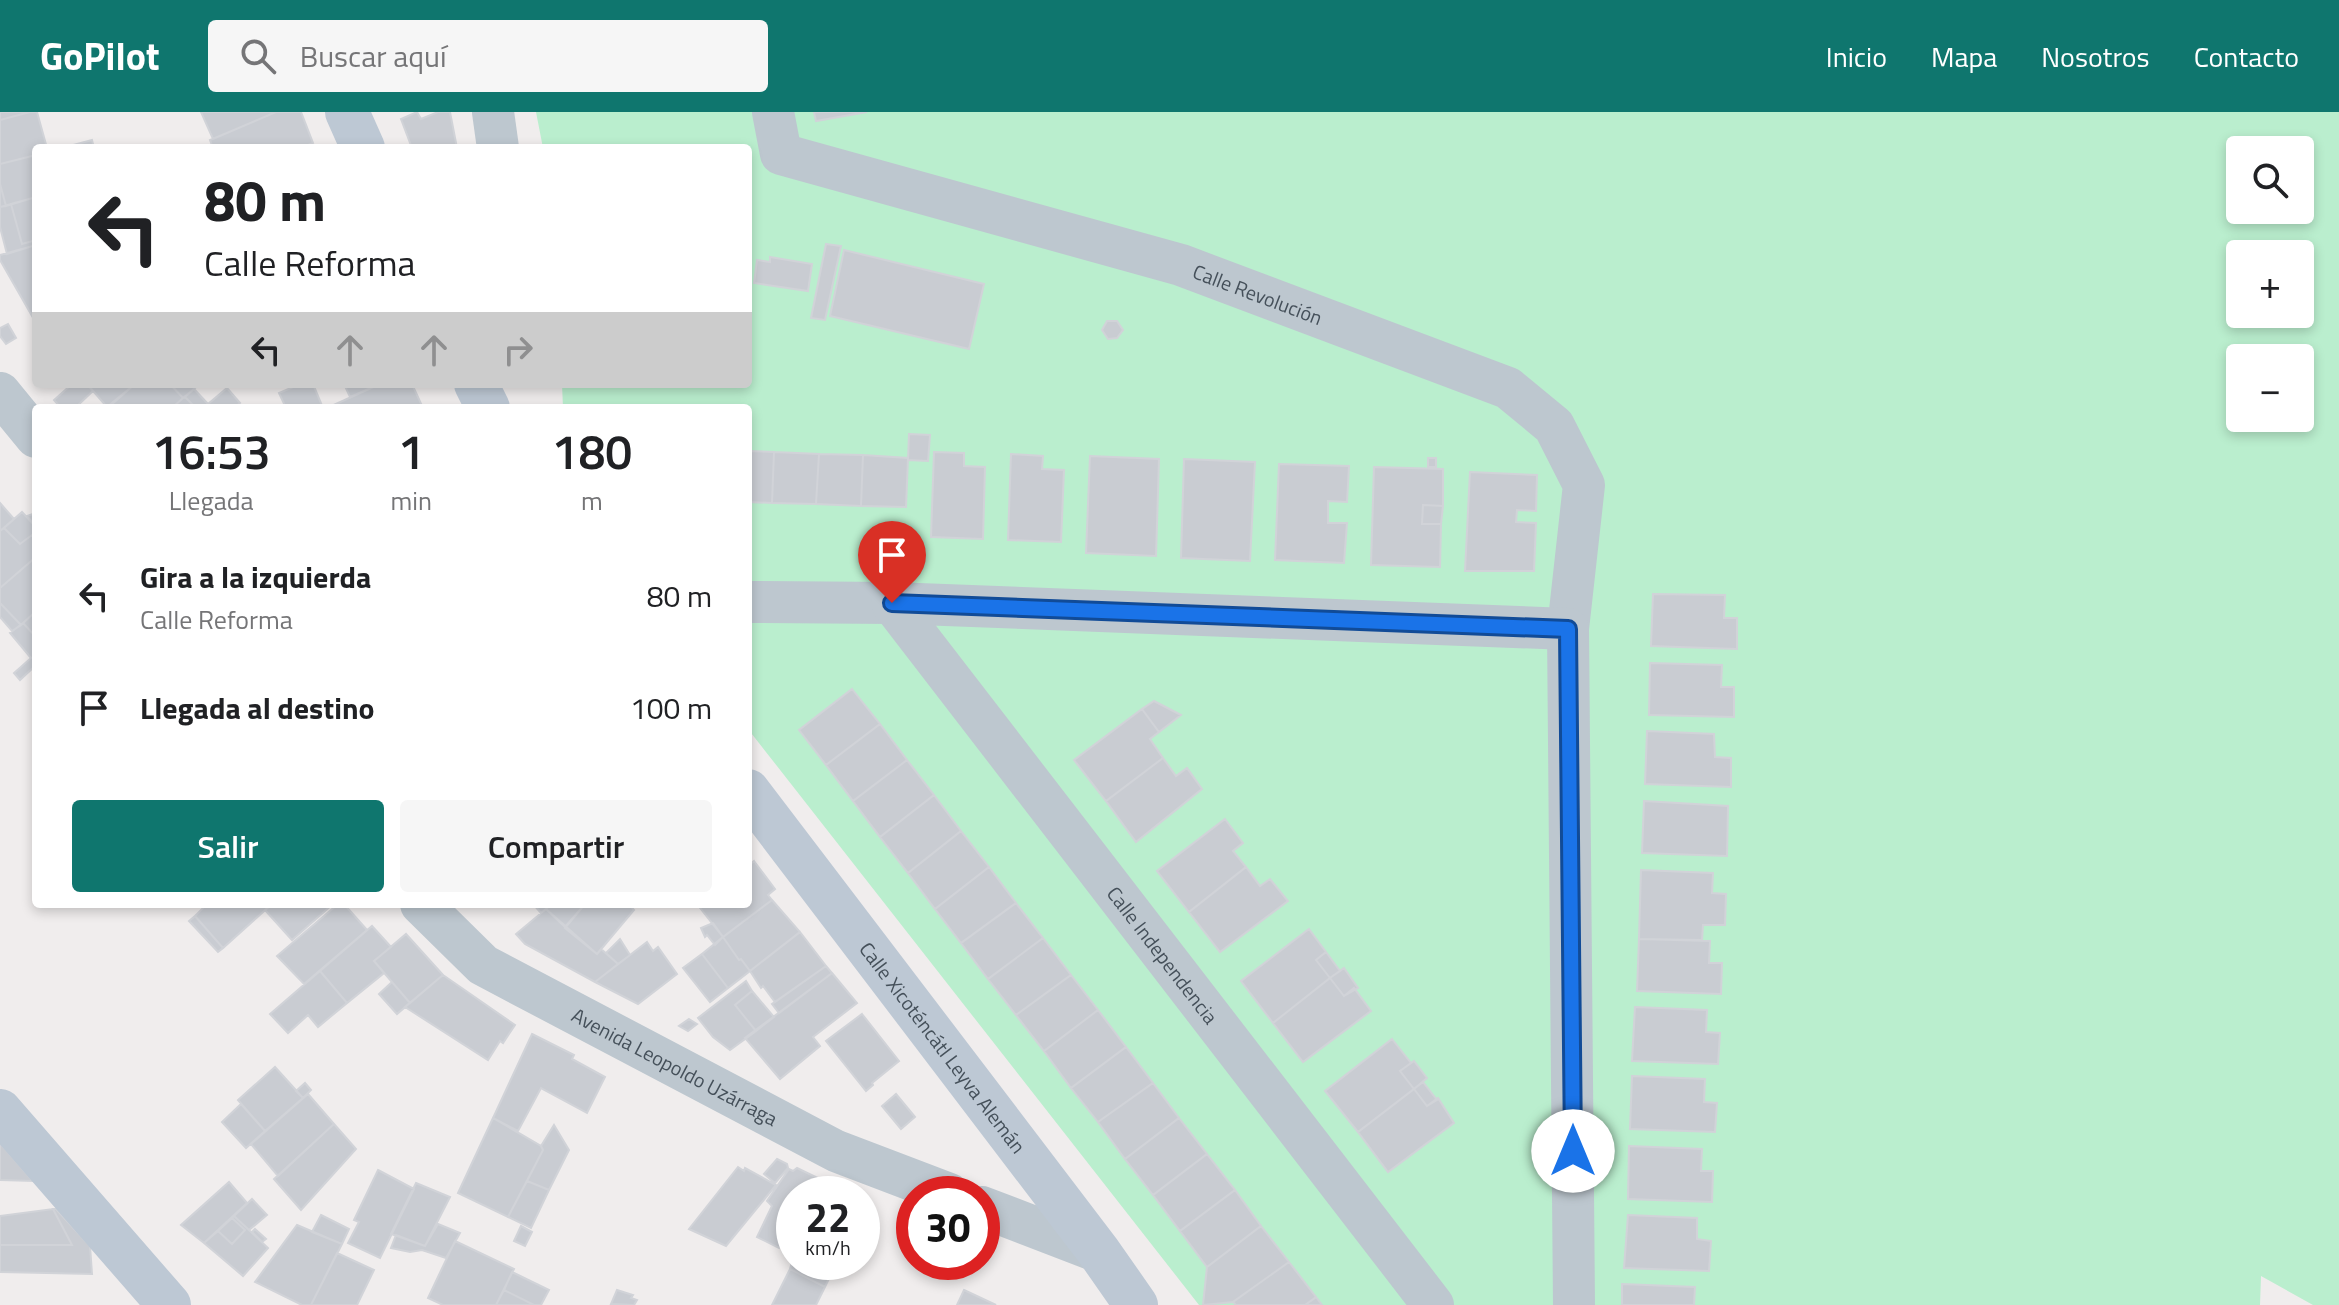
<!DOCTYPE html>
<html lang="es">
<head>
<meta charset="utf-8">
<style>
  :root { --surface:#fff; --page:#f6f6f6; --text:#202124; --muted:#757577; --accent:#0f766e }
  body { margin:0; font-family:"Titillium Web",sans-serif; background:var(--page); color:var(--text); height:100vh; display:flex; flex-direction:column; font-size:30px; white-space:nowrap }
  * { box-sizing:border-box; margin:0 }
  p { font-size:26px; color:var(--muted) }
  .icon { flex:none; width:44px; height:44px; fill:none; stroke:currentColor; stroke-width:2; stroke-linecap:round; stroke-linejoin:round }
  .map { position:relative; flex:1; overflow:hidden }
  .drawer { position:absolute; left:32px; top:292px; width:720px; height:504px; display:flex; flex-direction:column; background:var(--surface); border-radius:8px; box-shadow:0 4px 12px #0003 }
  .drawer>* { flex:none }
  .hud { position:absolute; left:32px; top:32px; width:720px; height:244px; border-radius:8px; box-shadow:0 4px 12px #0003; background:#fff; color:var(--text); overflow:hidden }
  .controls { position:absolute; left:2226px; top:24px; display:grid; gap:16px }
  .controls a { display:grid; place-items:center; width:88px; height:88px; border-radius:8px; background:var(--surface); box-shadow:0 4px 12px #0003; font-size:40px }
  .speed { position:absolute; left:776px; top:1064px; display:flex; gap:16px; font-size:40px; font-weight:700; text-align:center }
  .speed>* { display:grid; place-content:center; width:104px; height:104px; border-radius:50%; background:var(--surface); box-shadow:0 4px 12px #0003; line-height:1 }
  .speed small { font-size:20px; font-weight:400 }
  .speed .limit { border:12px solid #d22; background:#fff; color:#111 }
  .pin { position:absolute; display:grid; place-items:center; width:68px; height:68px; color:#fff; margin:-82px -34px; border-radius:50% 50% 50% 0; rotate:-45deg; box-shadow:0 0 8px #0007 }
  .pin .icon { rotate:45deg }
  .me { position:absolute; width:88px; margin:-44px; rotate:0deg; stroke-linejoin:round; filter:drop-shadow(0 0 6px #0008) }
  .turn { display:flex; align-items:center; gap:28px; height:168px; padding:0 40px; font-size:36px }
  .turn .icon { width:104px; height:104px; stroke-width:2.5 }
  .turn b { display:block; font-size:56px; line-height:68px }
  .lanes { display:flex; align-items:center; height:76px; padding:0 40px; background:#0003; justify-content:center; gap:40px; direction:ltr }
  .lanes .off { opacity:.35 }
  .eta { display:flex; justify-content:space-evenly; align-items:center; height:136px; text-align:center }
  .eta b { font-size:48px; font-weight:600; line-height:56px }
  .primary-button { display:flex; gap:16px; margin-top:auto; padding:16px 40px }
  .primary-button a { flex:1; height:92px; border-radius:8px; background:var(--accent); color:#fff; font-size:32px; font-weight:600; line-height:92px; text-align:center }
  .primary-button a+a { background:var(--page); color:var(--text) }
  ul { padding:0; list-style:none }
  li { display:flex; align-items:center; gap:24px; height:112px; padding:0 40px }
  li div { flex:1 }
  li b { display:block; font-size:30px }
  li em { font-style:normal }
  header { display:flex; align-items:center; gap:48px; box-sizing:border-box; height:112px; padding:0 40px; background:var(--accent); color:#fff }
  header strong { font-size:38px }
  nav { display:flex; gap:44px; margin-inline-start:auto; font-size:28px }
  .search { width:560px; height:72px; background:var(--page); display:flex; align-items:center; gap:20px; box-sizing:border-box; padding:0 28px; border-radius:8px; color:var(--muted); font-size:30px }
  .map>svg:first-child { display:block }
  .green { fill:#baeece; fill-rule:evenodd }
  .building { fill:#c9ccd2; stroke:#d1d3d8; stroke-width:2 }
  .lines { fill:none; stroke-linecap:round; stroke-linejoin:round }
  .street { stroke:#bdc7cf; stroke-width:42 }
  .secondary { stroke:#bdc8d4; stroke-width:44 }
  .route-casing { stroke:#114b97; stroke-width:20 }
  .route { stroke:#1a73e8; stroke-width:14 }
  .labels { text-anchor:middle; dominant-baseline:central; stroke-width:6; stroke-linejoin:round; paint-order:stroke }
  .street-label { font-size:20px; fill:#45505a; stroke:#fff }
</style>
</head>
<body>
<header>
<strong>GoPilot</strong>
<div class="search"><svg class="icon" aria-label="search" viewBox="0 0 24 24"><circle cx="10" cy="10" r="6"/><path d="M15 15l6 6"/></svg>Buscar aquí</div>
<nav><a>Inicio</a><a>Mapa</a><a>Nosotros</a><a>Contacto</a></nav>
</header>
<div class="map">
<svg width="2339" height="1193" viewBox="0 0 2339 1193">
  <rect width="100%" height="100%" fill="#f0eded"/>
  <!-- green -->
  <path class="green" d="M536 0H2339V1193H2313L2261 1164 2260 1193H1199L748 617V296H563L562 272H748V36H543ZM2240 38H2300V98H2240ZM2240 142H2300V202H2240ZM2240 246H2300V306H2240Z"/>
  <!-- building -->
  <path class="building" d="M0 0H30L0 8Z
    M30 0H37L47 36H36V43L0 52V8Z
    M201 0H276L213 27Z
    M276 0H301L313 31 301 36H213L210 28Z
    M417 0 421 7 438 0H450L457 36H412L401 7Z
    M814 0H867L816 9Z
    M92 28 94 36H62Z
    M36 43V85L6 94 0 72V52Z
    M0 72 6 94 0 95Z
    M36 85V128L22 132 11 92Z
    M11 92 22 132 36 128V133L7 142 0 115V95Z
    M826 132 841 134 825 208 811 206Z
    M36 133V211L0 148V143Z
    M844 138 984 172 969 237 830 204Z
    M770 145 812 152 808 179 754 171 757 148 770 150Z
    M1107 209H1117L1123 218 1117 226 1108 227 1102 218Z
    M8 212 16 226 6 232 0 224V216Z
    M87 272 93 279 75 296H61L54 288 72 272Z
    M87 272H135L107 295Z
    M135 272H170L183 286 172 296H112L110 294Z
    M170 272H192L195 276 183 286Z
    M300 272H313L323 296H286L279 281Z
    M344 272H380L350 285Z
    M380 272H412L423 296H327Z
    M227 276 240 291 234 296H196L185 285 194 277 208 292Z
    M185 285 196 296H172L183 286Z
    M909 322 930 323 928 349 908 348Z
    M748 339 774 340 772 391 748 390Z
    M774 340 819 342 816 392 772 391Z
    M934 340 964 341V354L985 355 983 427 931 425Z
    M819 342 863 343 861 394 816 392Z
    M1011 342 1043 344 1042 357 1064 358 1061 430 1008 428Z
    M863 343 908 346 906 395 861 394Z
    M1090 344 1159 347 1156 444 1086 441Z
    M1428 346H1436V355H1428Z
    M1184 347 1255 350 1250 449 1181 446Z
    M1279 352 1349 354 1347 390 1328 389V411H1347L1344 451 1275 448Z
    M1374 355 1443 357V394L1423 393 1422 412H1441L1440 455 1371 453Z
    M1470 360 1537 363 1536 399 1517 398 1516 410 1536 411 1534 459H1465Z
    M0 391 14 407 0 419Z
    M1423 393 1443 394 1441 412H1422Z
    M22 400 36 415V427L32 423 20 432 4 416Z
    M36 401V415L27 404Z
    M4 416 20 432 32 423 36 427V445L0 476V419Z
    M36 445V499L21 513 0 491V476Z
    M1653 482 1725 483 1724 506H1737V537L1651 534Z
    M0 491 21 513 12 519 0 505Z
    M36 499V525L23 511Z
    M23 511 36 525V553L20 568 14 561 31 546 10 521Z
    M1650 551 1722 553 1721 575H1734V605L1649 603Z
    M852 577 880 612 826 653 799 618Z
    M1154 589 1181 603 1159 620 1142 597Z
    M1142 597 1159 620 1150 627 1163 646 1106 689 1074 648Z
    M880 612 907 648 853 689 826 653Z
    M1647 619 1714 622 1715 645 1731 646V675L1645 672Z
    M1163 646 1176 664 1187 656 1202 677 1136 730 1106 689Z
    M907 648 934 683 880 725 853 689Z
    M934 683 961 719 908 761 880 725Z
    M1644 689 1728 694 1727 744 1642 741Z
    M1225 707 1243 731 1233 739 1246 755 1189 800 1157 759Z
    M961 719 989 755 935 797 908 761Z
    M754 749 775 777 768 783 772 788 723 825 697 792H748V754Z
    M989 755 1016 791 961 831 935 797Z
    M1246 755 1260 774 1270 767 1288 789 1220 840 1189 800Z
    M1641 758 1713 761 1712 781 1726 782 1725 813H1703L1702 828 1639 827Z
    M772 788 800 820 750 859 741 847 739 848 723 825Z
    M1016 791 1043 826 988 867 961 831Z
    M207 792H272L223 836 195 804Z
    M272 792H333L292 828 265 798Z
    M338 792H344L367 818 304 872 277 844Z
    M533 792H552L541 801Z
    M552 792H585L565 815 546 797Z
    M585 792H629L634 798 597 842 565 816Z
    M546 797 597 842 601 837 618 852 595 870 525 832 516 822Z
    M195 804 223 836 218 840 189 809Z
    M713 811 723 825 715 833 707 823 705 825 701 816Z
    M372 814 391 835 374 849 384 861 347 891 320 859Z
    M1309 817 1326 840 1316 848 1330 866 1273 911 1241 869Z
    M800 820 826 854 775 890 763 874 761 876 750 859Z
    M406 822 443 863 410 891 374 849Z
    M723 825 739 848 741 847 750 859 728 876 702 842Z
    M1043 826 1071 863 1016 903 988 867Z
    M620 827 630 843 618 852 606 841Z
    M1639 827 1710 829 1709 851H1722L1721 882 1637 879Z
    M647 830 653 839 658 835 677 862 638 892 595 870Z
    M1326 840 1340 859 1330 866 1316 848Z
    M702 842 728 876 710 890 683 856Z
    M826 854 832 861 779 901 772 892Z
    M1344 856 1358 876 1344 884 1330 866Z
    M320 859 347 891 318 915 308 903 288 921 270 902Z
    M832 861 857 891 813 925 820 934 780 967 745 926Z
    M443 863 515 913 503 931 500 929 488 948 405 895Z
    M1071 863 1098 898 1044 939 1016 903Z
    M1330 866 1344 884 1354 876 1371 899 1303 950 1273 911Z
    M746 869 752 879 735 893 756 919 730 938 713 925 698 906Z
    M392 870 410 891 397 902 379 882Z
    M752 879 774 905 756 919 735 893Z
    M1635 895 1707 898 1706 920 1720 921 1718 952 1632 949Z
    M1098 898 1126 935 1071 976 1044 939Z
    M862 902 899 949 872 971 873 973 866 979 826 929Z
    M689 907 697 912 688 919 679 914Z
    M532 922 574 943 572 947 605 965 587 1001 541 976 518 1019 493 1006Z
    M1392 927 1411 951 1400 959 1414 977 1358 1020 1325 979Z
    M1126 935 1153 971 1098 1010 1071 976Z
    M1414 949 1427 966 1414 977 1400 959Z
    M275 955 303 986 265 1019 238 988Z
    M1632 964 1705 967 1704 990 1717 991 1715 1020 1630 1017Z
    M1423 970 1437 988 1427 994 1414 977Z
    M305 971 311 978 303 986 296 979Z
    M1153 971 1179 1006 1125 1047 1098 1010Z
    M1414 977 1427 994 1438 986 1454 1011 1388 1060 1358 1020Z
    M308 982 334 1012 278 1064 251 1032Z
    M896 982 915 1005 901 1017 882 994Z
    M241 992 265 1019 246 1036 222 1010Z
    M493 1006 541 1034 543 1038 508 1105 458 1081Z
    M1179 1006 1207 1042 1153 1083 1125 1047Z
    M334 1012 356 1037 301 1098 274 1067Z
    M554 1013 569 1038 549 1078 527 1069 543 1038 541 1034Z
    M0 1031 33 1069 0 1068Z
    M1629 1034 1702 1037 1701 1059H1713L1712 1090 1628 1087Z
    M1207 1042 1235 1078 1180 1119 1153 1083Z
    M777 1047 787 1052 788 1056 775 1071 764 1062Z
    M738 1055 744 1059 745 1056 776 1073 726 1134 689 1117Z
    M797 1056 830 1072 823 1082H794V1120L786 1134 782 1131 779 1136 757 1125 772 1094 767 1089 789 1057 793 1059Z
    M378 1058 414 1077 380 1146 348 1131 359 1110 354 1108Z
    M527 1069 549 1078 531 1116 508 1105Z
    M229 1070 247 1091 204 1131 181 1113Z
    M416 1071 450 1085 425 1134 391 1122Z
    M830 1072 849 1081 823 1082Z
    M1235 1078 1261 1114 1207 1155 1180 1119Z
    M252 1087 267 1103 249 1118 234 1104Z
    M53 1097H56L90 1134 92 1162 0 1160V1133H72Z
    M53 1097 72 1133H0V1104Z
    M321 1103 349 1117 342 1132 312 1120Z
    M1628 1103 1697 1106V1127L1711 1129 1709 1159 1624 1156Z
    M234 1104 268 1136 243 1164 204 1131 218 1119 232 1132 245 1118 232 1106Z
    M232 1106 245 1118 232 1132 218 1119Z
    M438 1112 460 1121 446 1146 422 1138 410 1140 391 1136 396 1123 425 1134Z
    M297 1113 342 1132 311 1193H302L255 1170Z
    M521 1114 532 1120 525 1134 514 1129Z
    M1261 1114 1289 1150 1233 1190 1203 1193 1207 1155Z
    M255 1117 266 1127 262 1130 252 1120Z
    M455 1129 514 1157 496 1193H443L428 1186Z
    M337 1141 374 1158 357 1193H311Z
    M794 1143V1150H837L825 1175 790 1157Z
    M1289 1150 1316 1185 1305 1193H1236L1233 1190Z
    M790 1157 825 1175 816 1193H772Z
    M512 1160 549 1178 541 1193H534L504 1178Z
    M1622 1172 1695 1175 1694 1193H1622Z
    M504 1178 534 1193H496Z
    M617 1178 633 1183 631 1186 637 1188 634 1193 611 1192Z
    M964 1178 996 1193H957Z
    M1316 1185 1322 1193H1305L1315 1186Z"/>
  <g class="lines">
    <!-- street -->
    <g class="street">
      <path d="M493 0 498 36"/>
      <path id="s1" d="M773 0 781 42 1181 153 1508 276 1554 314 1584 373 1568 517 1574 1193"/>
      <path d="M0 281 36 325"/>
      <path d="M748 490 892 491 1568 517"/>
      <path id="s2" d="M892 491 1433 1193"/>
      <path id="s3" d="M421 792 483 853 836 1039 949 1082"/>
      <path d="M982 1095 1099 1140"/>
    </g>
    <!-- secondary -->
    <g class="secondary">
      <path d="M347 0 363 36"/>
      <path d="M476 272 488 296"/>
      <path id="s4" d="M748 679 1099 1140 1136 1193"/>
      <path d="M0 999 169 1193"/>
    </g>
  </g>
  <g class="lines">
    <!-- route casing -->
    <g class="route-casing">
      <path id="route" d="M892 491 1568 517 1573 1039"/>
    </g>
    <!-- route -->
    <use href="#route" class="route"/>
  </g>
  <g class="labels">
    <!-- street labels -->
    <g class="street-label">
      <text stroke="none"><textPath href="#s1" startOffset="540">Calle Revolución</textPath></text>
      <text stroke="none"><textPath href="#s2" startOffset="444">Calle Independencia</textPath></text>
      <text stroke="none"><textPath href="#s4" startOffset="322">Calle Xicoténcátl Leyva Alemán</textPath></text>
      <text stroke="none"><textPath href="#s3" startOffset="304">Avenida Leopoldo Uzárraga</textPath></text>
    </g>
  </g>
</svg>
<div class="controls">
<a><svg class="icon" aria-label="search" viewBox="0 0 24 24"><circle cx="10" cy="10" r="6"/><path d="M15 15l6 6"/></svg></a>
<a>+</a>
<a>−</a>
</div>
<div class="speed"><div>22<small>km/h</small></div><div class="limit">30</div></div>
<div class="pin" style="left:892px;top:491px;background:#d93025"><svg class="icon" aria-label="arrive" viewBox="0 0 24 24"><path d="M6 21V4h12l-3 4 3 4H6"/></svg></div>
<svg class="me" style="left:1573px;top:1039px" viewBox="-20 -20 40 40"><circle r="19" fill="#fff"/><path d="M0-13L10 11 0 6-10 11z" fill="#1a73e8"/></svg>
<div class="hud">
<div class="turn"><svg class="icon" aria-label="left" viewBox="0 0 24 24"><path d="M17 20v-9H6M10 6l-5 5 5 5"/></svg><div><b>80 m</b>Calle Reforma</div></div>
<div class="lanes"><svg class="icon" aria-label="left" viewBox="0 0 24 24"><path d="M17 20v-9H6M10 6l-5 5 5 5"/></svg><svg class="icon off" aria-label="ahead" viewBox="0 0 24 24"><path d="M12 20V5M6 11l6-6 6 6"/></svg><svg class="icon off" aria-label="ahead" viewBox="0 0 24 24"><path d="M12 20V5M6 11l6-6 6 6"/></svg><svg class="icon off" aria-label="right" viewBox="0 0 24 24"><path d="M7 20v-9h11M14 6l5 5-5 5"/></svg></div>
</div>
<section class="drawer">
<div class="eta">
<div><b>16:53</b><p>Llegada</p></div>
<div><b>1</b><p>min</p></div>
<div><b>180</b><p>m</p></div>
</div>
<ul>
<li><svg class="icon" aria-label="left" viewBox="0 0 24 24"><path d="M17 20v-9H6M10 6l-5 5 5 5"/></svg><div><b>Gira a la izquierda</b><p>Calle Reforma</p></div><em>80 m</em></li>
<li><svg class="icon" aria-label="arrive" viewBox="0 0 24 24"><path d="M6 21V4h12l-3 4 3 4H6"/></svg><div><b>Llegada al destino</b></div><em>100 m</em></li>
</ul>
<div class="primary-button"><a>Salir</a><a>Compartir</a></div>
</section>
</div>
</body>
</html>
